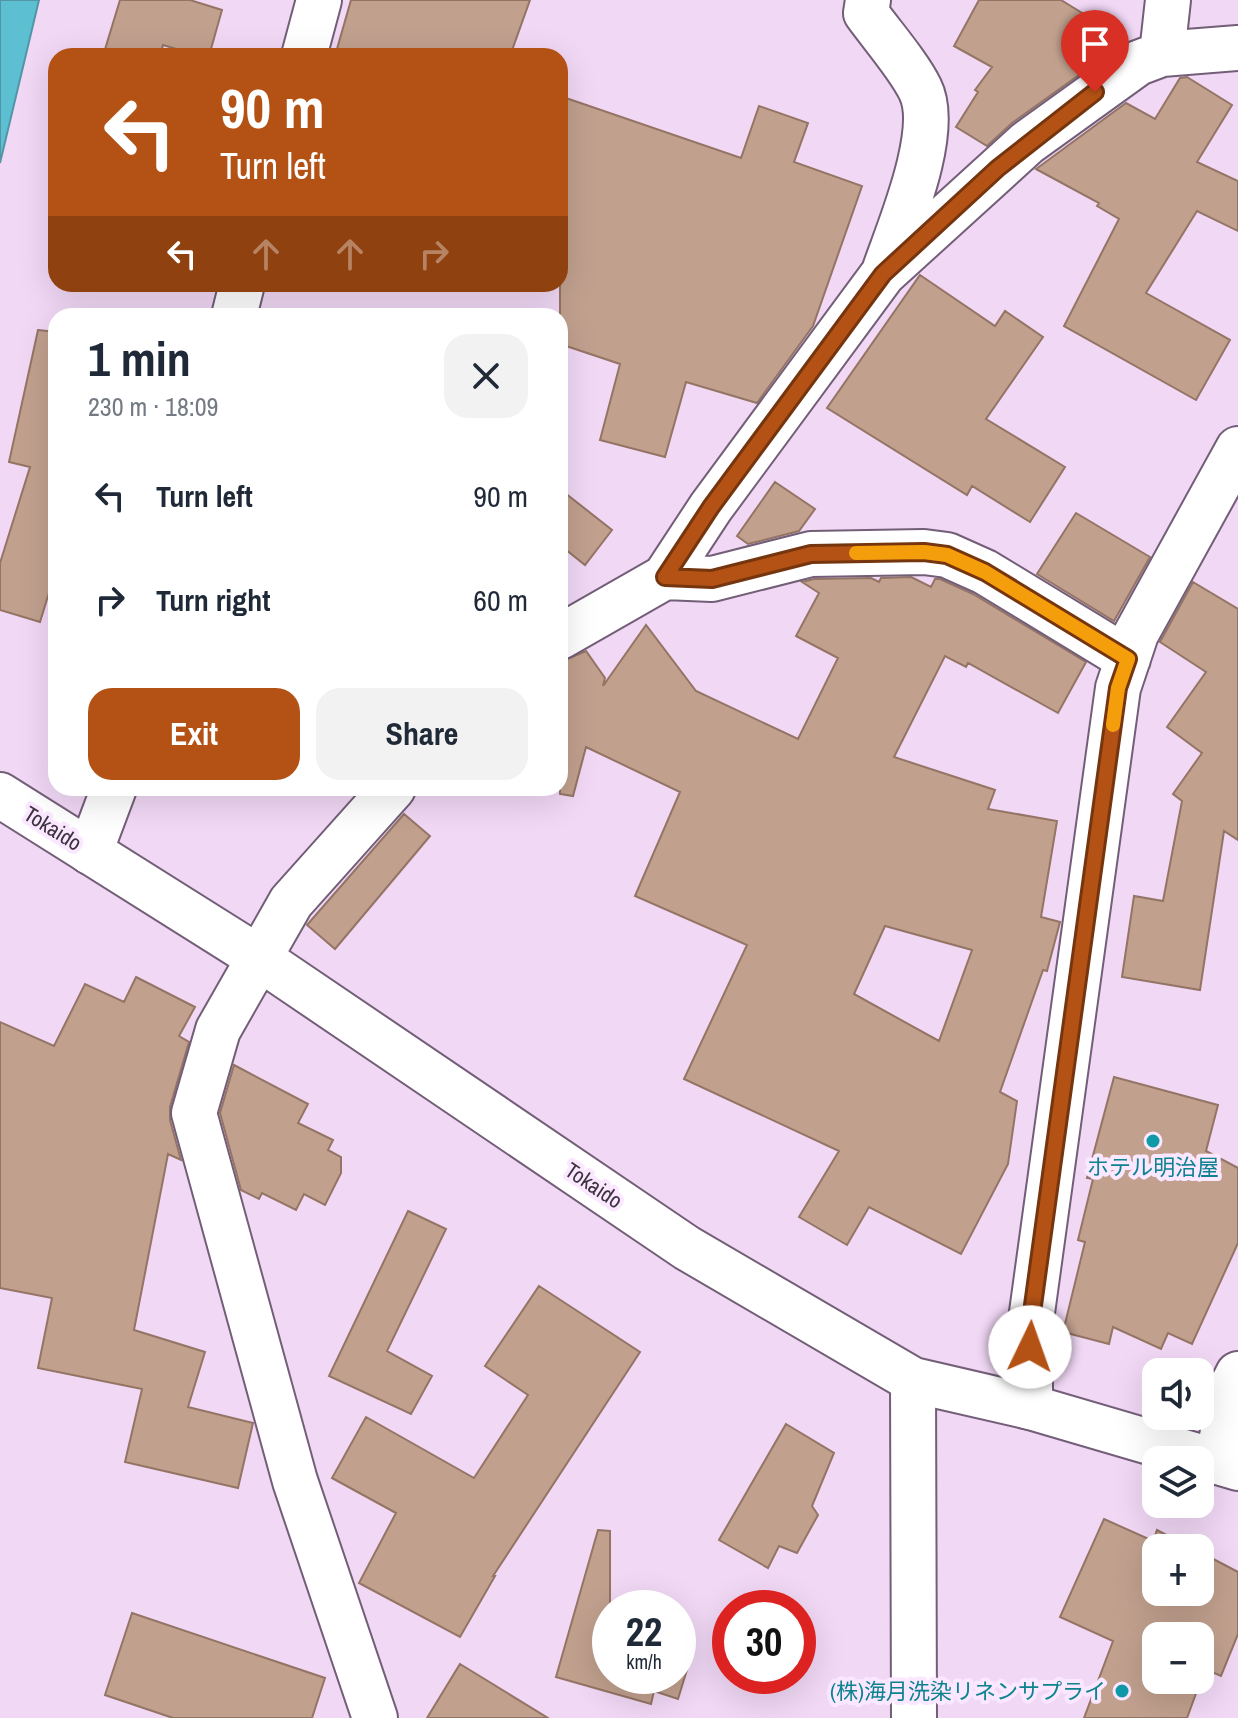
<!DOCTYPE html>
<html lang="en">
<head>
<meta charset="utf-8">
<style>
  :root { --surface:#fff; --page:#f2f2f3; --text:#1f2937; --muted:#747a83; --accent:#b45215 }
  body { margin:0; font-family:"Archivo Narrow","Noto Sans JP",sans-serif; background:var(--page); color:var(--text); height:100vh; display:flex; flex-direction:column; font-size:30px; white-space:nowrap }
  * { box-sizing:border-box; margin:0 }
  p { font-size:26px; color:var(--muted) }
  .icon { flex:none; width:44px; height:44px; fill:none; stroke:currentColor; stroke-width:2; stroke-linecap:round; stroke-linejoin:round }
  .map { position:relative; flex:1; overflow:hidden }
  .drawer { position:absolute; left:48px; top:308px; width:520px; height:488px; display:flex; flex-direction:column; background:var(--surface); border-radius:24px; box-shadow:0 8px 32px #0002 }
  .drawer>* { flex:none }
  .banner { position:absolute; left:48px; top:48px; width:520px; height:244px; border-radius:24px; box-shadow:0 8px 32px #0002; background:#b45215; color:#fff; overflow:hidden }
  .buttons { position:absolute; left:1142px; top:1358px; display:grid; gap:16px }
  .buttons a { display:grid; place-items:center; width:72px; height:72px; border-radius:16px; background:var(--surface); box-shadow:0 8px 32px #0002; font-size:40px }
  .speed { position:absolute; left:592px; top:1590px; display:flex; gap:16px; font-size:40px; font-weight:700; text-align:center }
  .speed>* { display:grid; place-content:center; width:104px; height:104px; border-radius:50%; background:var(--surface); box-shadow:0 8px 32px #0002; line-height:1 }
  .speed small { font-size:20px; font-weight:400 }
  .speed .limit { border:12px solid #d22; background:#fff; color:#111 }
  .pin { position:absolute; display:grid; place-items:center; width:68px; height:68px; color:#fff; margin:-82px -34px; border-radius:50% 50% 50% 0; rotate:-45deg; box-shadow:0 0 8px #0007 }
  .pin .icon { rotate:45deg }
  .me { position:absolute; width:88px; margin:-44px; rotate:3deg; stroke-linejoin:round; filter:drop-shadow(0 0 6px #0008) }
  .turn { display:flex; align-items:center; gap:28px; height:168px; padding:0 40px; font-size:36px }
  .turn .icon { width:104px; height:104px; stroke-width:2.5 }
  .turn b { display:block; font-size:56px; line-height:68px }
  .lanes { display:flex; align-items:center; height:76px; padding:0 40px; background:#0003; justify-content:center; gap:40px; direction:ltr }
  .lanes .off { opacity:.35 }
  .round { display:grid; place-items:center; flex:none; width:84px; height:84px; border-radius:24px; background:var(--page) }
  .headline { display:flex; align-items:center; justify-content:space-between; height:136px; padding:0 40px }
  h1 { font-size:48px; font-weight:700; line-height:60px }
  .cta { display:flex; gap:16px; margin-top:auto; padding:16px 40px }
  .cta a { flex:1; height:92px; border-radius:24px; background:var(--accent); color:#fff; font-size:32px; font-weight:700; line-height:92px; text-align:center }
  .cta a+a { background:var(--page); color:var(--text) }
  ul { padding:0; list-style:none }
  li { display:flex; align-items:center; gap:24px; height:104px; padding:0 40px }
  li div { flex:1 }
  li b { display:block; font-size:30px }
  li em { font-style:normal }
  .map>svg:first-child { display:block }
  .water { fill:#5dbfd2; stroke:#5395a6; stroke-width:2 }
  .building { fill:#c1a08e; stroke:#947464; stroke-width:2; fill-rule:evenodd }
  .lines { fill:none; stroke-linecap:round; stroke-linejoin:round }
  .minor-casing { stroke:#735e77; stroke-width:48 }
  .highway-casing { stroke:#735e77; stroke-width:48 }
  .minor { stroke:#fff; stroke-width:44 }
  .highway { stroke:#fff; stroke-width:44 }
  .route-casing { stroke:#75350e; stroke-width:20 }
  .route { stroke:#b45215; stroke-width:14 }
  .slow { stroke:#f59e0b; stroke-width:14 }
  .culture-dot { fill:#0f9aa8; stroke:#fbe7ff; stroke-width:3 }
  .labels { text-anchor:middle; dominant-baseline:central; stroke-width:8; stroke-linejoin:round; paint-order:stroke }
  .street-label { font-size:22px; fill:#3c333e; stroke:#fbe7ff }
  .culture-label { font-size:22px; fill:#0d838f; stroke:#fbe7ff }
</style>
</head>
<body>
<div class="map">
<svg width="1238" height="1718" viewBox="0 0 1238 1718">
  <rect width="100%" height="100%" fill="#f1d8f5"/>
  <!-- water -->
  <path class="water" d="M0 0H39L0 163Z"/>
  <!-- building -->
  <path class="building" d="M120 0H190L222 10 209 56H200L163 45 160 56H103Z
    M351 0H530L510 56H335Z
    M979 0H1061L1108 29 1083 72 1012 123 987 146 956 127 978 92 975 90 992 67 954 46Z
    M1187 77 1232 105 1197 162 1238 181V231L1197 211 1146 293 1230 340 1196 400 1064 326 1119 219 1097 206 1099 203 1036 169 1126 103 1155 119 1180 78Z
    M560 96 741 158 759 106 808 123 794 162 862 186 813 326 757 403 686 382 665 457 600 440 620 364 560 344Z
    M920 275 995 326 1005 311 1043 337 986 419 1065 467 1030 522 972 486 967 495 827 408Z
    M38 330 56 332V570L40 622 0 610V563L30 467 9 462Z
    M775 482 815 509 799 531 748 544 737 536Z
    M560 489 612 530 585 565 560 545Z
    M1076 513 1150 557 1114 621 1037 574Z
    M911 577 931 587 935 579H940L973 594 1086 662 1058 713 968 663 966 667 945 656 894 757 995 790 988 809 1057 821 1041 917 1060 922 1047 971 1043 970 1000 1092 1017 1101 1008 1164 961 1254 869 1207 847 1245 799 1217 839 1151 684 1079 747 945 635 896 680 792 586 747 573 796 560 794V662L586 651 605 678 603 686 646 625 696 691 798 739 838 658 796 636 819 593 802 582 814 579 871 578 879 582 881 578ZM885 926 972 950 939 1041 854 994Z
    M1193 582 1238 609V840L1224 831 1200 990 1122 977 1134 896 1163 901 1182 801 1173 794 1202 753 1167 727 1206 672 1160 642Z
    M404 814 430 836 335 949 307 925Z
    M136 977 195 1007 179 1036 189 1042 170 1107V1120L181 1160 168 1154 134 1330 205 1352 188 1407 253 1423 238 1488 125 1462 142 1389 38 1368 52 1298 0 1288V1022L54 1046 85 984 124 1002Z
    M234 1065 308 1104 298 1123 333 1140 328 1150 341 1157V1173L325 1205 304 1194 296 1210 262 1193 259 1199 241 1190 220 1113Z
    M1114 1077 1218 1105 1206 1151 1238 1168V1243L1192 1344 1168 1333 1161 1349 1113 1327 1109 1344 1063 1332 1085 1242 1078 1240 1093 1179 1087 1178Z
    M408 1211 446 1229 387 1351 432 1376 411 1414 329 1376Z
    M539 1286 640 1352 493 1576H495L460 1637 359 1583 396 1513 332 1478 366 1417 474 1478 528 1395 485 1366Z
    M786 1424 834 1453 812 1506 818 1515 797 1553 779 1546 768 1568 719 1540Z
    M1104 1519 1153 1541 1157 1530 1191 1548H1156V1592H1200V1552L1238 1572V1634L1221 1676 1205 1669 1187 1718H1084L1113 1641 1060 1617ZM1156 1636H1200V1680H1156Z
    M598 1530 610 1531V1676H678V1656L690 1660 678 1699 654 1691 651 1704 556 1677Z
    M132 1613 325 1678 312 1718H173L105 1695Z
    M460 1664 548 1718H427Z"/>
  <g class="lines">
    <!-- minor casing -->
    <g class="minor-casing">
      <path id="minor" d="M868 0 866 13C881 34 909 66 920 89 941 130 900 226 885 269
        M1162 54 1238 48
        M304 56 319 0
        M234 316 242 284
        M665 577 712 579 811 554 924 552 947 555 985 572 1128 659
        M560 637 665 577 711 507 883 274 1027 143 1138 63 1162 54 1168 0
        M90 852 114 788
        M913 1380 914 1718
        M1030 1407V1327L1118 688 1136 634 1238 449
        M1217 1462 1232 1386 1238 1374
        M375 1718 295 1481 194 1113 218 1030 291 902 393 788"/>
    </g>
    <!-- highway casing -->
    <g class="highway-casing">
      <path id="highway" d="M0 795 259 958 687 1248 913 1380 1030 1407 1238 1468"/>
    </g>
    <!-- minor -->
    <use href="#minor" class="minor"/>
    <!-- highway -->
    <use href="#highway" class="highway"/>
  </g>
  <g class="lines">
    <!-- route casing -->
    <g class="route-casing">
      <path id="route" d="M1030 1347V1327L1118 688 1128 659 985 572 947 555 924 552 811 554 712 579 665 577 711 507 883 274 998 168 1095 92"/>
    </g>
    <!-- route -->
    <use href="#route" class="route"/>
    <!-- slow -->
    <path class="slow" d="M856 553 924 552 947 555 985 572 1128 659 1118 688 1113 725"/>
  </g>
  <!-- markers -->
  <g class="culture-dot">
    <circle cx="1153" cy="1141" r="8"/>
    <circle cx="1122" cy="1691" r="8"/>
  </g>
  <g class="labels">
    <!-- street labels -->
    <g class="street-label">
      <text transform="translate(53 828) rotate(32)">Tokaido</text>
      <text transform="translate(594 1185) rotate(34)">Tokaido</text>
    </g>
    <!-- culture labels -->
    <g class="culture-label">
      <text x="1153" y="1167">ホテル明治屋</text>
      <text x="1106" y="1691" text-anchor="end">(株)海月洗染リネンサプライ</text>
    </g>
  </g>
</svg>
<div class="buttons">
<a><svg class="icon" aria-label="sound" viewBox="0 0 24 24"><path d="M4 9h4l5-4v14l-5-4H4zM17 9q2 3 0 6"/></svg></a>
<a><svg class="icon" aria-label="layers" viewBox="0 0 24 24"><path d="M12 4l9 5-9 5-9-5zM3 14l9 5 9-5"/></svg></a>
<a>+</a>
<a>−</a>
</div>
<div class="speed"><div>22<small>km/h</small></div><div class="limit">30</div></div>
<div class="pin" style="left:1095px;top:92px;background:#d93025"><svg class="icon" aria-label="arrive" viewBox="0 0 24 24"><path d="M6 21V4h12l-3 4 3 4H6"/></svg></div>
<svg class="me" style="left:1030px;top:1347px" viewBox="-20 -20 40 40"><circle r="19" fill="#fff"/><path d="M0-13L10 11 0 6-10 11z" fill="#b45215"/></svg>
<div class="banner">
<div class="turn"><svg class="icon" aria-label="left" viewBox="0 0 24 24"><path d="M17 20v-9H6M10 6l-5 5 5 5"/></svg><div><b>90 m</b>Turn left</div></div>
<div class="lanes"><svg class="icon" aria-label="left" viewBox="0 0 24 24"><path d="M17 20v-9H6M10 6l-5 5 5 5"/></svg><svg class="icon off" aria-label="ahead" viewBox="0 0 24 24"><path d="M12 20V5M6 11l6-6 6 6"/></svg><svg class="icon off" aria-label="ahead" viewBox="0 0 24 24"><path d="M12 20V5M6 11l6-6 6 6"/></svg><svg class="icon off" aria-label="right" viewBox="0 0 24 24"><path d="M7 20v-9h11M14 6l5 5-5 5"/></svg></div>
</div>
<section class="drawer">
<div class="headline"><div><h1>1 min</h1><p>230 m · 18:09</p></div><a class="round"><svg class="icon" aria-label="close" viewBox="0 0 24 24"><path d="M6 6l12 12M18 6L6 18"/></svg></a></div>
<ul>
<li><svg class="icon" aria-label="left" viewBox="0 0 24 24"><path d="M17 20v-9H6M10 6l-5 5 5 5"/></svg><div><b>Turn left</b></div><em>90 m</em></li>
<li><svg class="icon" aria-label="right" viewBox="0 0 24 24"><path d="M7 20v-9h11M14 6l5 5-5 5"/></svg><div><b>Turn right</b></div><em>60 m</em></li>
</ul>
<div class="cta"><a>Exit</a><a>Share</a></div>
</section>
</div>
</body>
</html>
